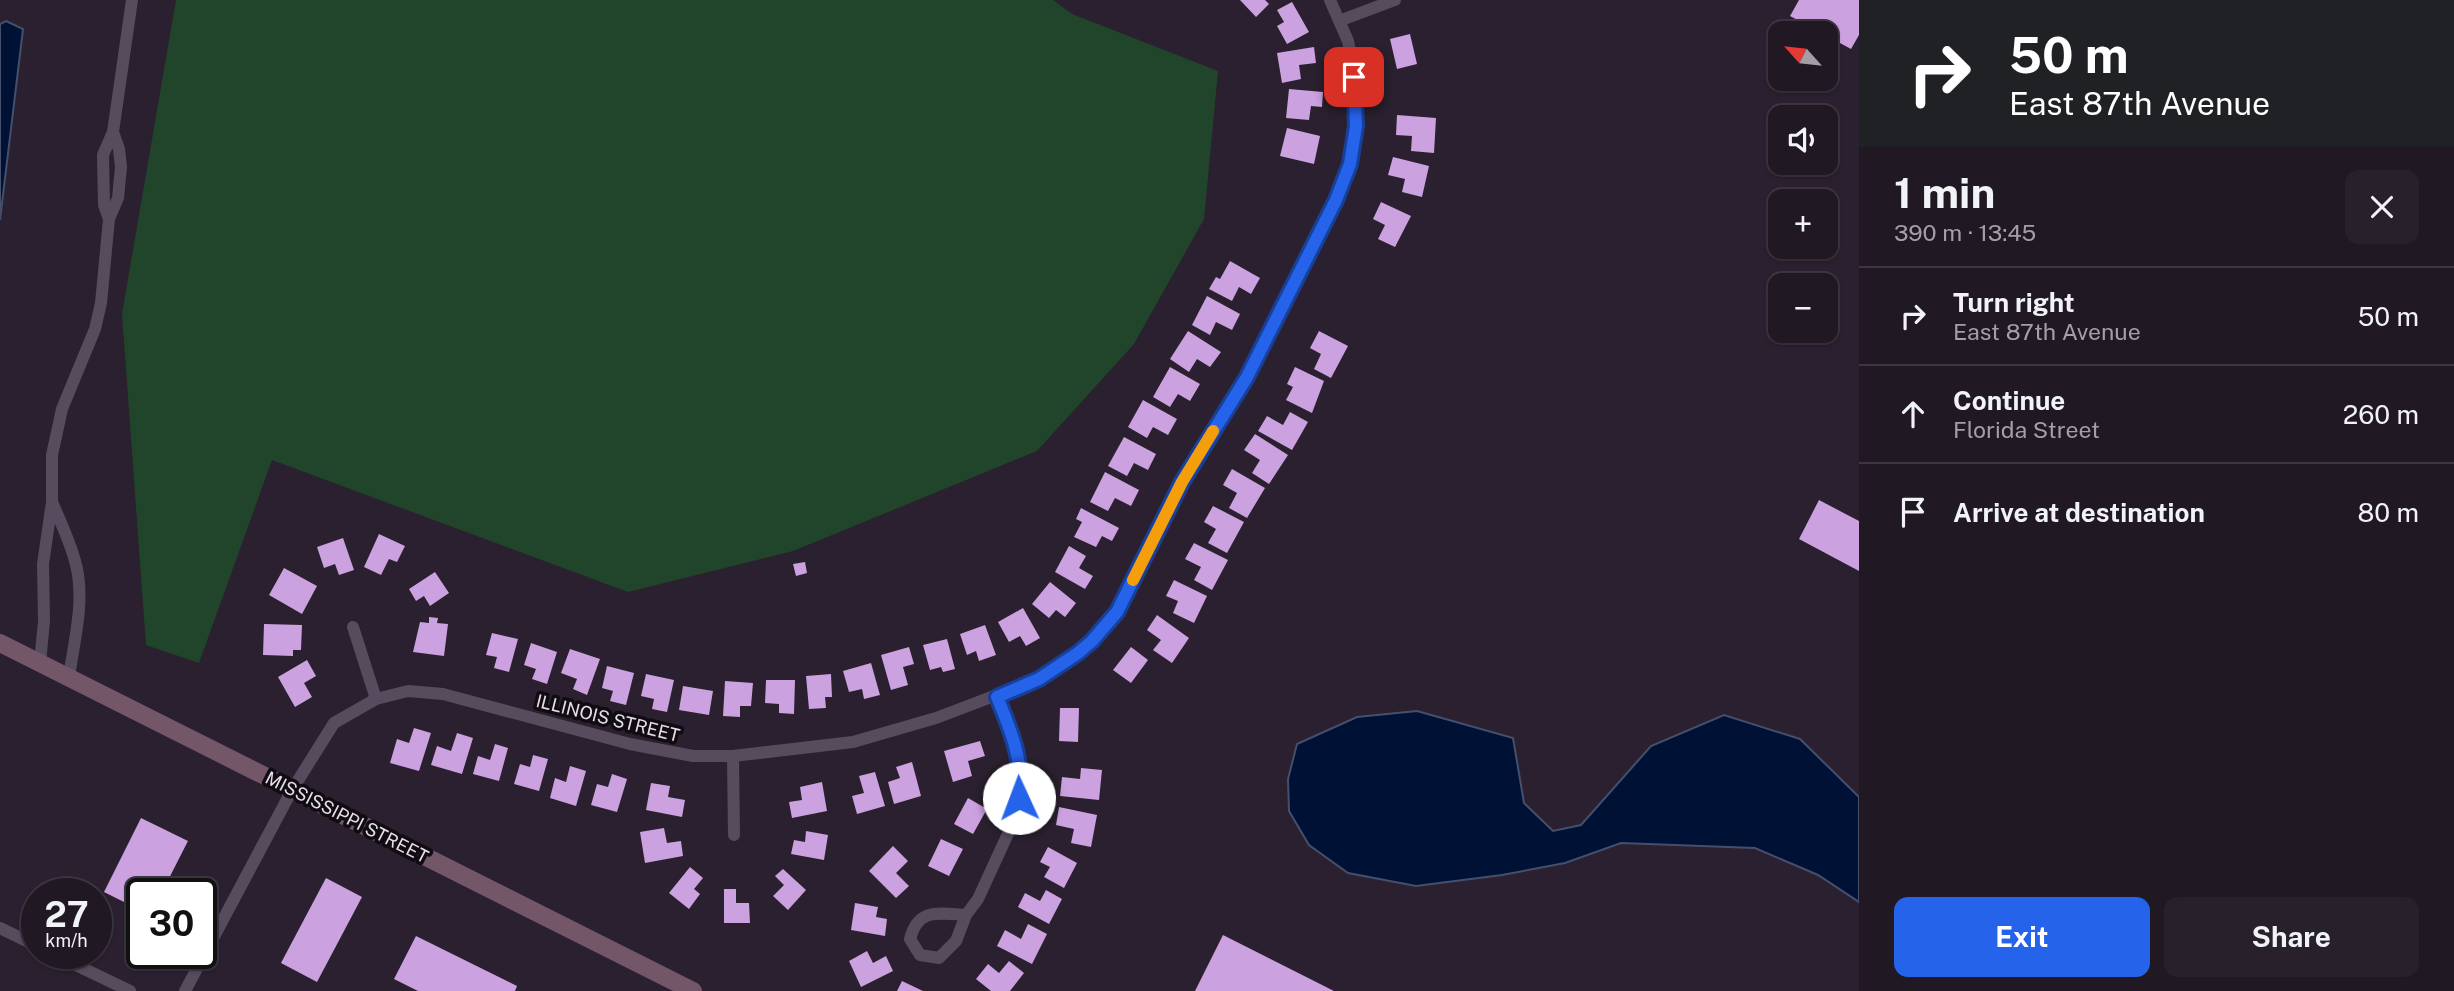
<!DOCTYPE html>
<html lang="en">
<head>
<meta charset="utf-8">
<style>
  :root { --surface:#201823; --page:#28212b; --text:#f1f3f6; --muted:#a2a0a6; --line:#3d3741; --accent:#2563eb }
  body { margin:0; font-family:"Public Sans",sans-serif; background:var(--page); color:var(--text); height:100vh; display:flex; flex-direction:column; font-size:26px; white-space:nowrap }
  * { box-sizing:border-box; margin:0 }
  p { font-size:23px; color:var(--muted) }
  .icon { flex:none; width:38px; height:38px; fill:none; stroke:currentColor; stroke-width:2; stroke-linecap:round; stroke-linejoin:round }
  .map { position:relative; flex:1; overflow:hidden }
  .sheet { display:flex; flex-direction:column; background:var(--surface); width:595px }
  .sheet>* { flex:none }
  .top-card { background:#202124; color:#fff; overflow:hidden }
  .needle { width:46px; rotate:297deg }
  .tools { position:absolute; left:1768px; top:21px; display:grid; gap:14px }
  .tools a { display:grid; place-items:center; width:70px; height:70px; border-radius:14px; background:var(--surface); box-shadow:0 2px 5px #0004,0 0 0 2px var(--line); font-size:35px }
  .speed { position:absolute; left:21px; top:878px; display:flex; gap:14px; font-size:35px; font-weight:700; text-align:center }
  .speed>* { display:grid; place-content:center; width:91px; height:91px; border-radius:50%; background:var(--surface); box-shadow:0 2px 5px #0004,0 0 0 2px var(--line); line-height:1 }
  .speed small { font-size:18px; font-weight:400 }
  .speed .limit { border:4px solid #111; border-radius:10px; background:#fff; color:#111 }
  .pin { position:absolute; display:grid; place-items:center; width:60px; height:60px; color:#fff; margin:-30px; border-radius:14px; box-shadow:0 4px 10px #0006 }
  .me { position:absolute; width:77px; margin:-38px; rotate:358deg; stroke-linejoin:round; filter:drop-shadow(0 0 5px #0008) }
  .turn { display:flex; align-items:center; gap:24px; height:147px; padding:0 35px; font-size:32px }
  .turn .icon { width:91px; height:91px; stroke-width:2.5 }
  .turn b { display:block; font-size:49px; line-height:60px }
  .round { display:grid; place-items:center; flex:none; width:74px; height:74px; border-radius:14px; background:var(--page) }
  .overview { display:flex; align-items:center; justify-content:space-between; height:119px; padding:0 35px }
  h1 { font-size:42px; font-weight:700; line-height:52px }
  .cta { display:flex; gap:14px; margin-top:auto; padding:14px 35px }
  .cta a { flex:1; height:80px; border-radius:14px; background:var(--accent); color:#fff; font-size:28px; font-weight:700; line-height:80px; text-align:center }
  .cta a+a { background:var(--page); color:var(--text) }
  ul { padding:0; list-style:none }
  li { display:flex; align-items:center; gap:21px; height:98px; padding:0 35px; border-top:2px solid var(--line) }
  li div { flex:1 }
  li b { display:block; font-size:26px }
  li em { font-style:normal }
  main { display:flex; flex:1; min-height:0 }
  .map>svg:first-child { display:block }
  .green { fill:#21452b }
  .water { fill:#001136; stroke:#454f6c; stroke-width:2 }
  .building { fill:#cba1e0 }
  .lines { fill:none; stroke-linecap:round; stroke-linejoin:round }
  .street { stroke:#574c5d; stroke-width:12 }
  .secondary { stroke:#735667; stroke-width:18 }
  .route-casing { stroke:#184099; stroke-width:18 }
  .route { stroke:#2563eb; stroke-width:12 }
  .slow { stroke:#f59e0b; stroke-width:12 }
  .labels { text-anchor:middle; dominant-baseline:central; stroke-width:7; stroke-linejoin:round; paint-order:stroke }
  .street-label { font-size:18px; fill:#e6dfe9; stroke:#100c12 }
</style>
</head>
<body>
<main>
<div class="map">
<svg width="1859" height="991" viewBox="0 0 1859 991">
  <rect width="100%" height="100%" fill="#2a202f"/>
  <!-- green -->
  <path class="green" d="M176 0H1053L1072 14 1218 71 1204 219 1134 344 1037 451 793 551 628 592 272 460 199 663 146 645 122 314Z"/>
  <!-- water -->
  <path class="water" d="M6 21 23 29 0 220V24Z
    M1417 711 1513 738 1524 803 1553 831 1581 825 1651 746 1724 715 1800 739 1859 797V902L1818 875 1755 848 1621 843 1565 863 1502 875 1416 886 1348 873 1309 845 1289 811 1288 779 1297 744 1357 717Z"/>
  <!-- building -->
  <path class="building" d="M1240 0H1265L1269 4 1256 17Z
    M1799 0H1859V35L1851 49 1790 16Z
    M1292 2 1309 32 1287 44 1277 26 1284 22 1277 10Z
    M1410 34 1417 64 1397 69 1390 39Z
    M1314 47 1316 63 1299 65 1301 79 1282 83 1277 53Z
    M1289 89 1323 92 1322 107 1311 106 1309 120 1286 118Z
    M1397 115 1436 118 1434 153 1411 151 1412 136 1396 135Z
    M1287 128 1320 136 1314 164 1280 156Z
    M1393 157 1429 166 1422 197 1402 192 1405 179 1388 175Z
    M1381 202 1411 216 1395 247 1378 239 1385 225 1373 219Z
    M1230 261 1260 278 1251 294 1239 287 1232 301 1209 289 1216 277 1220 279Z
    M1207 296 1240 314 1232 330 1216 322 1210 335 1192 325Z
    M1188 331 1221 352 1210 367 1197 359 1189 372 1170 359Z
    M1319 331 1348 346 1331 378 1314 369 1321 354 1310 348Z
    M1170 367 1200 384 1190 401 1178 394 1170 407 1153 397Z
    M1295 367 1324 381 1312 413 1286 400 1293 387 1287 384Z
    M1143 400 1177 419 1168 435 1153 427 1147 438 1128 427Z
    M1290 412 1308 422 1292 450 1258 431 1267 416 1283 425Z
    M1255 434 1288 455 1269 484 1252 473 1260 460 1244 450Z
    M1124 437 1156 454 1148 470 1134 463 1127 476 1108 466Z
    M1232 469 1265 488 1247 518 1229 508 1237 493 1223 485Z
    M1105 472 1139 490 1131 506 1115 498 1108 511 1090 502Z
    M1819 500 1859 521V571L1799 539Z
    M1213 506 1244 522 1227 553 1208 543 1216 529 1204 522Z
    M1081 508 1119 528 1112 541 1102 536 1096 547 1074 537 1082 522 1076 519Z
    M379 534 405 546 397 562 389 559 381 575 364 567Z
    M343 538 354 570 339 575 335 564 324 568 317 547Z
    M1194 543 1228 560 1212 590 1194 580 1201 567 1185 559Z
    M1069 546 1086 556 1079 568 1093 576 1085 589 1055 572Z
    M805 562 807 573 796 576 793 564Z
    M284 568 317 586 302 614 269 595Z
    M435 572 449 593 430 606 424 596 416 601 409 589Z
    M1174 580 1207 596 1194 623 1173 613 1178 601 1166 596Z
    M1050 582 1076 603 1065 617 1056 610 1049 618 1032 604Z
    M1023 608 1040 638 1026 646 1020 636 1009 642 998 622Z
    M1157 615 1189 638 1172 663 1153 650 1161 640 1147 630Z
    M429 617 438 618 437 623 448 624 444 656 413 652 420 622 429 623Z
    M264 624 302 625 301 650H293V656L263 655Z
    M985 625 996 655 979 661 976 651 967 655 960 634Z
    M492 633 518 639 509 672 494 668 497 657 486 655Z
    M947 639 955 669 943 672 941 667 930 670 923 645Z
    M531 643 557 652 547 684 532 679 536 669 524 665Z
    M909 647 914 664 903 667 908 685 891 690 881 655Z
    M1131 647 1148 660 1131 683 1113 670Z
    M570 649 600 659 587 695 573 689 577 679 561 673Z
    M307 660 316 676 304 683 312 697 295 707 278 677Z
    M871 663 880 695 864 699 862 689 849 692 843 671Z
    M607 666 634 673 626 705 610 701 613 691 602 688Z
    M646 674 674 680 667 712 652 709 654 699 641 696Z
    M831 674 832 697H825L826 708 809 709 806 676Z
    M766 680H795L794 714 779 713V704L765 703Z
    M725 681 753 683 751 706H740V717L723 716Z
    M683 686 713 691 709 715 679 710Z
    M1060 708H1079L1078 742 1059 741Z
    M414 728 431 733 419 771 390 763 397 739 409 743Z
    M457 733 473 738 462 774 431 765 437 746 451 751Z
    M980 741 985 756 968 761 972 776 953 782 944 751Z
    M495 744 508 748 499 781 473 774 478 756 490 760Z
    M533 755 548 759 539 791 514 784 520 764 530 767Z
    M912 762 921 796 894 804 888 782 900 778 896 767Z
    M570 766 586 771 576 806 550 798 555 778 566 782Z
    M1081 768 1102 770 1099 800 1060 796 1062 777 1080 779Z
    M875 772 885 806 857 814 852 796 864 793 859 776Z
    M612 774 627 779 617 812 591 805 597 784 608 787Z
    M822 782 827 811 792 818 789 802 802 800 800 787Z
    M651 783 670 786 668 797 685 800 682 817 646 810Z
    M968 798 987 809 973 834 954 824Z
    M1059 807 1097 815 1091 847 1071 843 1074 829 1056 825Z
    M141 818 188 841 161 894H142V911L104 892Z
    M664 828 667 843 681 841 683 856 645 863 640 832Z
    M806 831 828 835 824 860 791 854 794 840 805 842Z
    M941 839 963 849 949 876 928 866Z
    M893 846 908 861 896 873 909 886 896 898 869 871Z
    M1048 847 1077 863 1064 888 1044 877 1050 867 1040 862Z
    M690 867 703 878 694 889 700 894 689 909 669 893Z
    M783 869 806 890 788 910 773 896 784 885 775 876Z
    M326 878 362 897 317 982 281 963Z
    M724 889H736V903H749L750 923H724Z
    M1046 890 1062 899 1049 924 1018 907 1025 893 1040 901Z
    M855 903 878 907 876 917 887 919 885 936 851 930Z
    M1028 924 1047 934 1032 964 997 946 1005 930 1021 939Z
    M1223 935 1334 991H1195Z
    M416 936 517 986 515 991H418L394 979Z
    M867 951 873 963 886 956 893 971 861 987 849 961Z
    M1009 961 1024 973 1010 991H991L976 979 988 964 999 973Z
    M902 981 923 991H897Z"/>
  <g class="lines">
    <!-- street -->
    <path class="street" d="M1339 21 1395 0
      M109 219 104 205 103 155 113 132 132 0
      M53 504C61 523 70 542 75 561 86 598 74 641 69 677
      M353 627 376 699
      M40 663 44 621 43 564 52 502V455L62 409 95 329 101 303 109 219 118 198 121 167 119 149 113 132
      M733 756 734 835
      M966 915C938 913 918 908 910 939L920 955 939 958 956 941 966 915 978 899 1018 812 1021 784 1015 739 997 697
      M0 928 37 946
      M53 954 130 991
      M185 991 292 790 334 723 376 699 408 691 443 694 630 744 693 756H733L853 742 936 718 1039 679 1092 641 1117 612 1182 482 1247 377 1336 200 1350 164 1356 126 1355 77 1348 41 1330 0"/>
    <!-- secondary -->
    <path class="secondary" d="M0 643 693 991"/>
  </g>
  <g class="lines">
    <!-- route casing -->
    <g class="route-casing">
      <path id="route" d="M1019 798C1024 762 1011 730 997 697L1039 679 1078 653 1092 641 1117 612 1182 482 1247 377 1336 200 1350 164 1356 126 1354 77"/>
    </g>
    <!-- route -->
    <use href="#route" class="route"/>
    <!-- slow -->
    <path class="slow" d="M1133 580 1182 482 1213 431"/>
  </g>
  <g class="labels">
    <!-- street labels -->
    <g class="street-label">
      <text transform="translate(608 718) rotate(14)">ILLINOIS STREET</text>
      <text transform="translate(347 817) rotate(27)">MISSISSIPPI STREET</text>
    </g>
  </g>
</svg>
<div class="tools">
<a><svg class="needle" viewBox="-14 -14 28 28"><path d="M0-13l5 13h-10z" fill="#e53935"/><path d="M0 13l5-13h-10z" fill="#a2a0a6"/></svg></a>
<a><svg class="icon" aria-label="sound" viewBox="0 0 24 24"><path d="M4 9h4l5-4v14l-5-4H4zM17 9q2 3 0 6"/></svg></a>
<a>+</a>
<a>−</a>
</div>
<div class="speed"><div>27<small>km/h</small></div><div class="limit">30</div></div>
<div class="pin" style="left:1354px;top:77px;background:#d93025"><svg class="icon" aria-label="arrive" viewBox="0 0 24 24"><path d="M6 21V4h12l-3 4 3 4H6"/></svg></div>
<svg class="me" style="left:1019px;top:798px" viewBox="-20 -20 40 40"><circle r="19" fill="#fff"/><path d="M0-13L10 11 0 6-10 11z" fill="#2563eb"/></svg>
</div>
<section class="sheet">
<div class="top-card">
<div class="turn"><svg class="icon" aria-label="right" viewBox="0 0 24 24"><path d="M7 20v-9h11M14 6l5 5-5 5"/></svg><div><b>50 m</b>East 87th Avenue</div></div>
</div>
<div class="overview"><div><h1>1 min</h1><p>390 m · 13:45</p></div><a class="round"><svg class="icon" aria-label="close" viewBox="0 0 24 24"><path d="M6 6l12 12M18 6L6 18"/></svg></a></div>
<ul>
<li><svg class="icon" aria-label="right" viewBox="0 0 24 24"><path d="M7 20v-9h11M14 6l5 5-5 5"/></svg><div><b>Turn right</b><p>East 87th Avenue</p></div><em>50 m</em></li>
<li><svg class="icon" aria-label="ahead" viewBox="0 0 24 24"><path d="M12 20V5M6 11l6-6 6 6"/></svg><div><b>Continue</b><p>Florida Street</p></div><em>260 m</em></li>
<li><svg class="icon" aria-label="arrive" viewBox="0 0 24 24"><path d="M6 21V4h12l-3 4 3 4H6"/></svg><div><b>Arrive at destination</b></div><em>80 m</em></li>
</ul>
<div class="cta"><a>Exit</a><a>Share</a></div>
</section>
</main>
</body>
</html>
